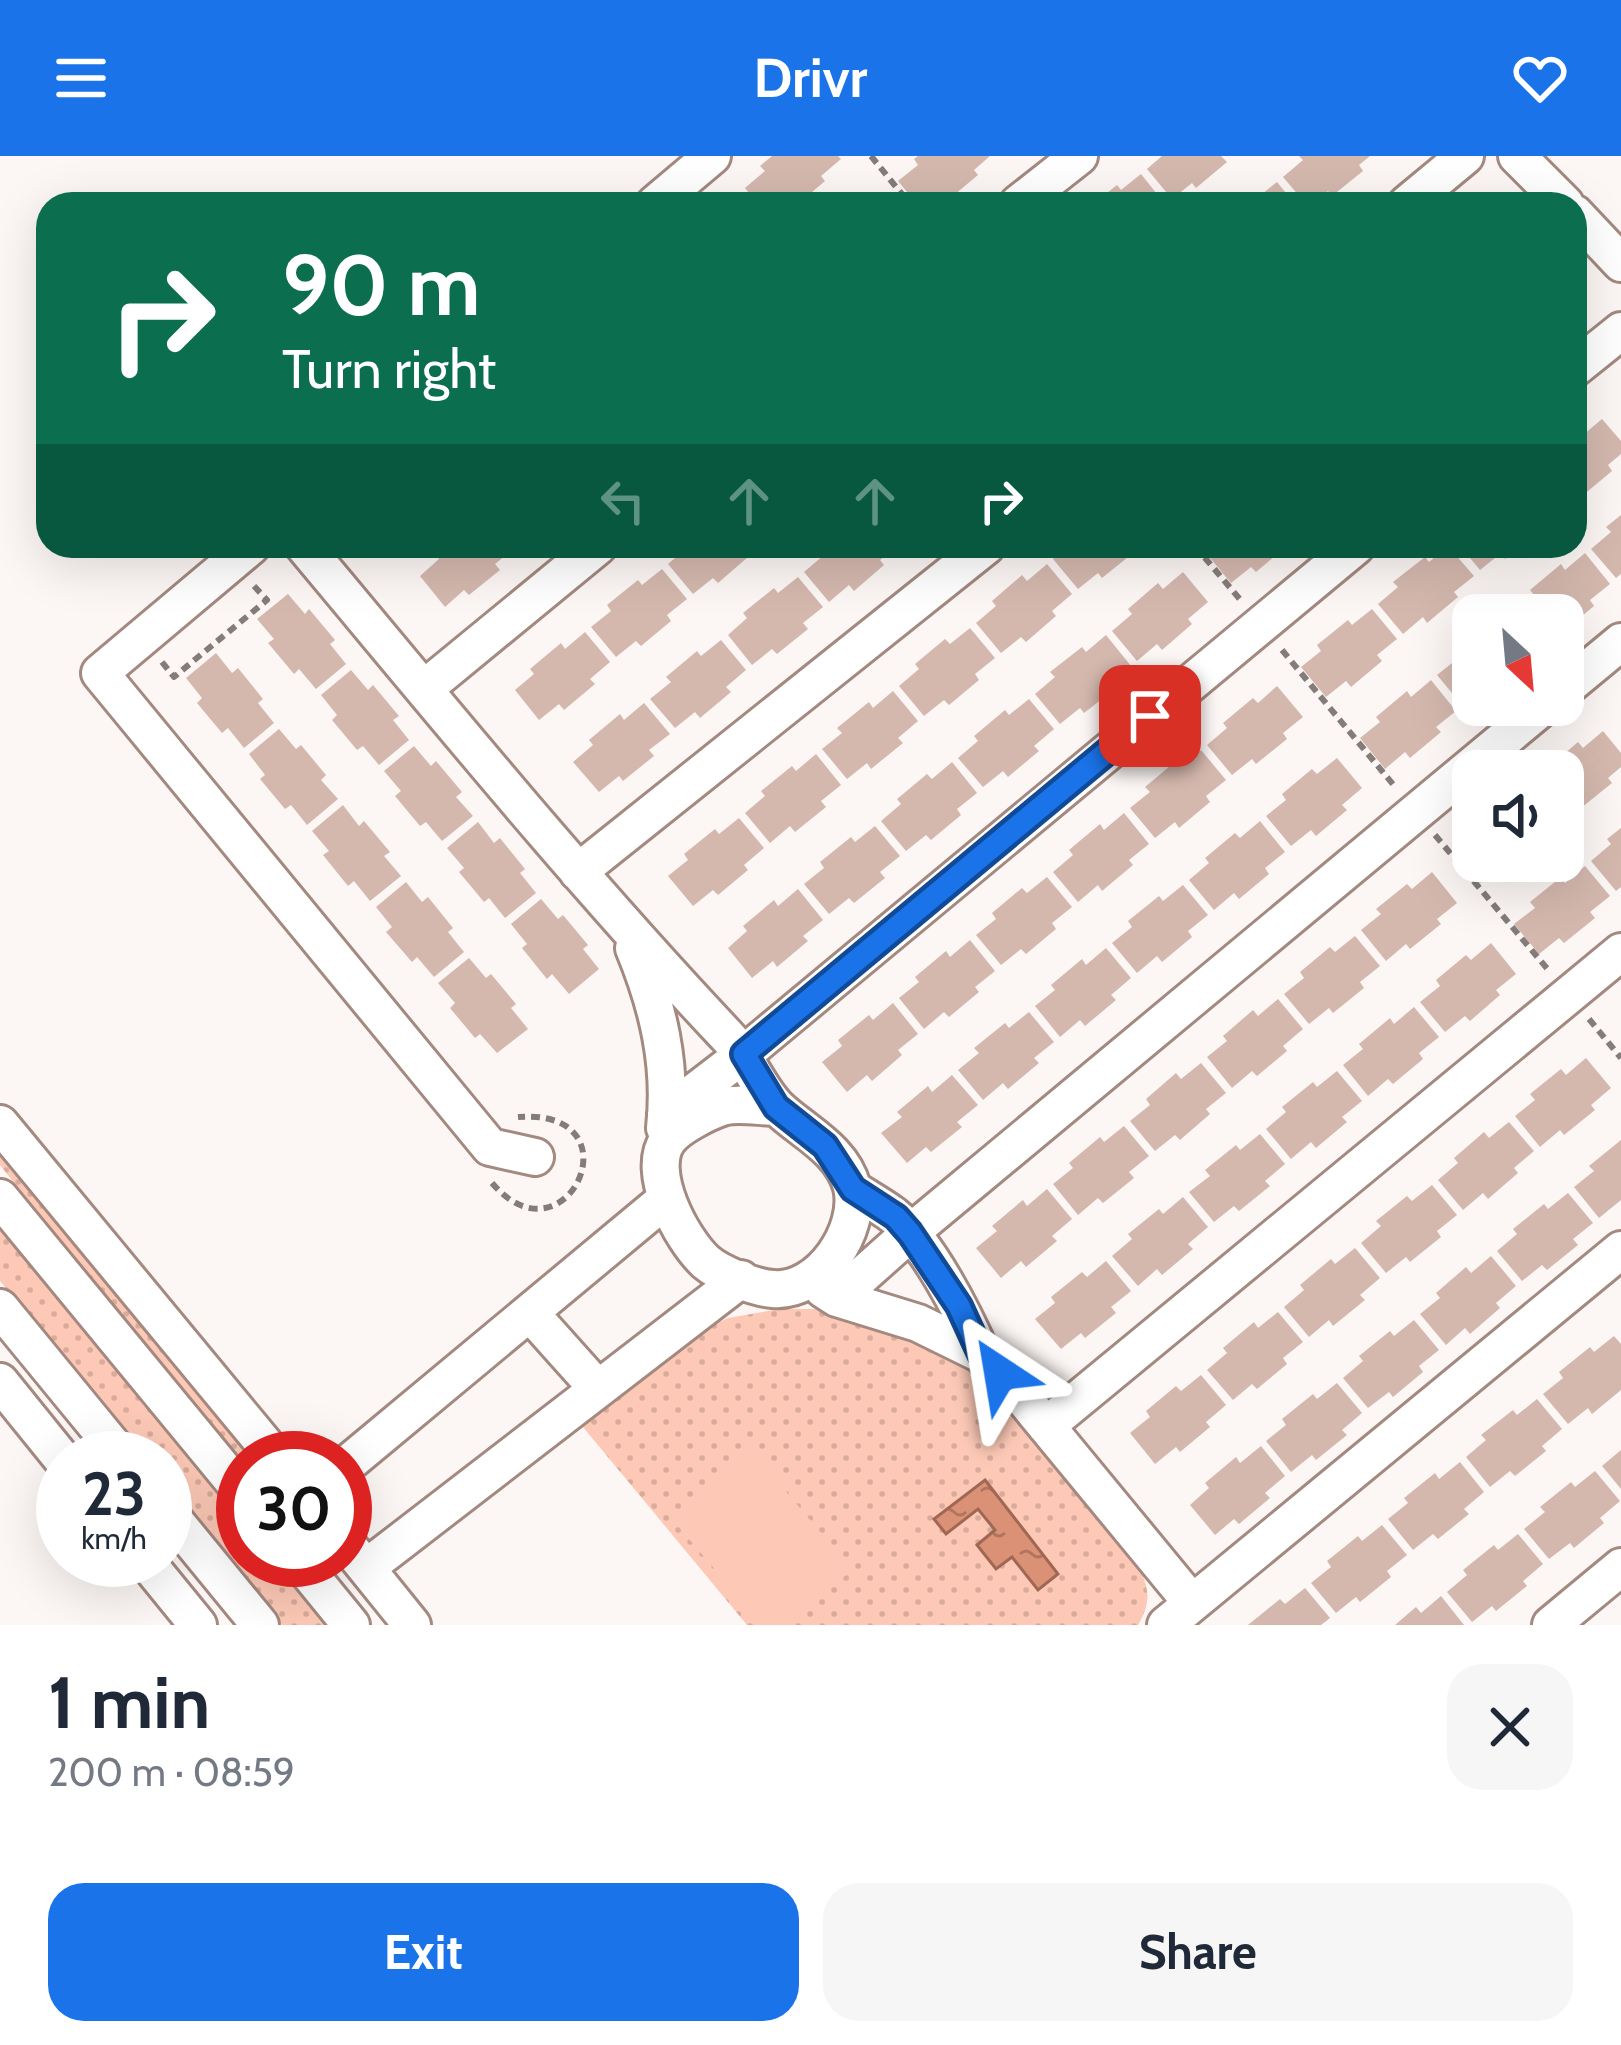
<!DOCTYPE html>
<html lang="en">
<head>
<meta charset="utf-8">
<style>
  :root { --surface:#fff; --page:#f6f6f7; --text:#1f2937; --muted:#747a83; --accent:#1a73e8 }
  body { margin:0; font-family:Cabin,sans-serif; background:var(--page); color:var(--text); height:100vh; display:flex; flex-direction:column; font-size:45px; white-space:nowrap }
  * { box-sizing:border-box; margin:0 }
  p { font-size:39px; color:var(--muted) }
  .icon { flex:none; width:66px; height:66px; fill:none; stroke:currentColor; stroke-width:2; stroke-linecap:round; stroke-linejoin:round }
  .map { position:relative; height:1469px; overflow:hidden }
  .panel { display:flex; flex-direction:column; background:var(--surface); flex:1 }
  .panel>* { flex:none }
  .banner { position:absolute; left:36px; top:36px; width:1551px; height:366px; border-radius:36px; box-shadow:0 12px 48px #0002; background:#0b6e4f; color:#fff; overflow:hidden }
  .needle { width:78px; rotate:154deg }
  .fabs { position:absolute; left:1452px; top:438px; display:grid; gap:24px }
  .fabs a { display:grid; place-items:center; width:132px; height:132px; border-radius:24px; background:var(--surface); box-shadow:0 12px 48px #0002; font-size:60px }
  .speed { position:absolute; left:36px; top:1275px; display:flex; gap:24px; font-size:60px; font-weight:700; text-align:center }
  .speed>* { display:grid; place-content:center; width:156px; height:156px; border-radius:50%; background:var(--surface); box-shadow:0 12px 48px #0002; line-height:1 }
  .speed small { font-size:30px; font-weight:400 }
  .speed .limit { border:18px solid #d22; background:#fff; color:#111 }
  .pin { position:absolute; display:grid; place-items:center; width:102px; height:102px; color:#fff; margin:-51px; border-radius:24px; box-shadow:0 6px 18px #0006 }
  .me { position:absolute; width:132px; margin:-66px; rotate:327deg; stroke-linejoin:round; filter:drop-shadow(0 0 9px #0008) }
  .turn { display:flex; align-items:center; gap:42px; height:252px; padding:0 48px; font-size:54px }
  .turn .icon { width:156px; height:156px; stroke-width:2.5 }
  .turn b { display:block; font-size:84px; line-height:102px }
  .lanes { display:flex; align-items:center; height:114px; padding:0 48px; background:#0003; justify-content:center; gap:60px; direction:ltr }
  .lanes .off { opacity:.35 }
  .round { display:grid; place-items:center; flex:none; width:126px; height:126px; border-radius:36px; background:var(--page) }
  .head { display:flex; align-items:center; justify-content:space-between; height:204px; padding:0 48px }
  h1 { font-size:72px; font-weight:800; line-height:90px }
  .cta { display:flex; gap:24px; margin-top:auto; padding:24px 48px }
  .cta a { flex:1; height:138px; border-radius:36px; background:var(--accent); color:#fff; font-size:48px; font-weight:800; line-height:138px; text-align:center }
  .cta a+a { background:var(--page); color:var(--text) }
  header { display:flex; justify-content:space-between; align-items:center; height:156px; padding:0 48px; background:var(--accent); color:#fff; font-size:54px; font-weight:800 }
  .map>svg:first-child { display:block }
  .green { fill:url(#green-dots) }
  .pitch { fill:#fdc9b6 }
  .water { fill:url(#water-ripples); stroke:#9f6854; stroke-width:3 }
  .building { fill:#d4b8ae }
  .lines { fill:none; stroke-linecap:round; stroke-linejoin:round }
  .minor-casing { stroke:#a3897f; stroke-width:42 }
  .path { stroke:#847c7a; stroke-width:6; stroke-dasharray:9 6; stroke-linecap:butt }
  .minor { stroke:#fff; stroke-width:36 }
  .route-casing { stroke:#114b97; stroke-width:30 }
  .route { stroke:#1a73e8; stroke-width:21 }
</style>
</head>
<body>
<header><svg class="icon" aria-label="menu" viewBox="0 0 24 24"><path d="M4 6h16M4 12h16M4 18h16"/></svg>Drivr<svg class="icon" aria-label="heart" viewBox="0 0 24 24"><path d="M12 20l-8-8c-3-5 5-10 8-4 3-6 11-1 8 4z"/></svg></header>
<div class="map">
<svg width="1621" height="1469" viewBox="0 0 1621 1469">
  <defs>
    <pattern id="green-dots" width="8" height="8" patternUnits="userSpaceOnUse" patternTransform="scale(3)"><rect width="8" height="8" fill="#fdc9b6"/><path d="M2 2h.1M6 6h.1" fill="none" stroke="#d8ab9b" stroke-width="1.8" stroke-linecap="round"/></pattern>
    <pattern id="water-ripples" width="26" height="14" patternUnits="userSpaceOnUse" patternTransform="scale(3)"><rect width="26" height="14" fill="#da9175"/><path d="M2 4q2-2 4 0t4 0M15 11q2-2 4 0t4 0" fill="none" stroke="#b0755e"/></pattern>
  </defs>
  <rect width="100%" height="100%" fill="#fcf6f4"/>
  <!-- green -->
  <path class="green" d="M0 993 253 1302H243V1316L0 1009Z
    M0 1057 243 1355V1404H282L335 1469H282L165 1326V1302H145L0 1125Z
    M780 1153H833L957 1201 982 1223 1138 1408C1149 1433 1152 1445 1138 1469H747L578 1265 688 1181 728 1162Z"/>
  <!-- pitch -->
  <path class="pitch" d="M753 1296 852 1414 786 1469H762L672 1363Z"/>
  <!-- water -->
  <path class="water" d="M985 1324 1058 1418 1038 1434 1012 1401 996 1413 977 1389 995 1374 978 1353 946 1378 934 1363Z"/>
  <!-- building -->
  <path class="building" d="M772 0H838L841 3 821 20 825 25 798 48H758L745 32 765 15 760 10Z
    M918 0H990L974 14 978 19 948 44 943 39 933 48H917L898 25 918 9 914 3Z
    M1162 0H1221L1227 6 1196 32 1192 27 1172 43 1147 13Z
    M1299 0H1370L1359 9 1363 15 1332 40 1328 35 1312 48H1306L1283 21 1303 4Z
    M1141 18 1165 48H1093L1117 29 1121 34Z
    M1277 26 1295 48H1239L1252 37 1257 42Z
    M1602 263 1621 285V298L1608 309 1612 315 1582 340 1575 333V276L1578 274 1583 279Z
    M1621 359V418L1616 422 1591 393 1611 376 1606 371Z
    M445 390H517L495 408 500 414 469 439 464 434 445 451 420 420 439 403 435 398Z
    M689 390H751L744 396 748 401 718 427 713 422 693 438 668 408Z
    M824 390H897L880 404 884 409 854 435 849 429 829 446 804 416 824 399 820 394Z
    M1069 390H1127L1133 397 1102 422 1098 417 1078 433 1053 403Z
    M1215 390H1287L1256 416 1251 411 1231 427 1206 397Z
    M1448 390 1474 420 1454 436 1458 441 1427 467 1423 461 1403 478 1378 448 1398 431 1393 426 1425 401 1429 406Z
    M1460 390H1521L1505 403 1500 398 1480 414Z
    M1585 397 1610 428 1590 444 1594 450 1563 476V459H1517L1514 456 1534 439 1530 434 1561 408 1565 414Z
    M1047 408 1072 438 1052 455 1056 460 1026 486 1021 481 1001 497 976 467 996 450 992 445 1022 419 1027 425Z
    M662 413 687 443 667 459 671 465 641 490 636 485 616 501 591 471 611 455 607 449 638 424 642 429Z
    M1183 416 1208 446 1188 463 1192 468 1162 494 1157 488 1137 505 1112 475 1132 458 1128 453 1158 427 1163 433Z
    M798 421 823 451 803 467 808 473 777 498 772 493 752 509 728 479 747 462 743 457 774 432 778 437Z
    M288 438 305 458 309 453 335 484 330 488 346 508 316 533 299 513 294 518 268 487 274 483 257 463Z
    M1372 453 1397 483 1377 499 1382 505 1351 531 1346 525 1326 541 1301 511 1321 495 1317 489 1348 464 1352 469Z
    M970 472 995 502 975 518 979 524 949 549 944 544 924 560 899 530 919 513 915 508 945 483 950 488Z
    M585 476 610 506 590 523 595 528 564 554 559 548 539 564 515 534 534 518 530 513 561 487 565 493Z
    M1106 479 1131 510 1111 526 1116 532 1084 557 1080 552 1060 568 1035 538 1055 521 1050 516 1082 491 1086 496Z
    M1473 481V541L1462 549 1437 519 1457 503 1453 497Z
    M721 484 746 514 726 531 731 536 700 562 695 556 675 572 650 543 671 526 666 521 697 495 701 500Z
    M216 497 232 517 238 512 263 543 258 547 274 567 244 592 228 572 222 577 197 547 202 542 186 522Z
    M351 514 368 534 373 529 399 560 393 564 409 584 379 609 363 590 357 594 332 564 337 559 321 539Z
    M1431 524 1456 555 1436 571 1441 576 1410 602 1405 596 1385 613 1360 582 1380 566 1376 561 1407 535 1411 541Z
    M1277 530 1303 561 1283 577 1287 583 1256 608 1252 603 1232 619 1207 589 1227 572 1223 567 1253 542 1258 547Z
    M893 535 918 565 898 582 903 587 871 613 867 607 847 623 822 593 842 577 837 572 869 546 873 552Z
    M1029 543 1054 573 1034 590 1039 595 1008 621 1003 615 983 631 958 602 978 585 974 580 1005 554 1009 559Z
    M644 547 670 578 649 594 654 600 623 625 619 620 599 636 573 606 593 589 589 584 620 558 624 564Z
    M279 573 296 593 301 589 326 619 321 624 338 643 307 669 291 649 285 653 260 623 265 619 249 598Z
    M1603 575 1621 597V611L1608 622 1612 627 1581 652 1577 647 1563 659V615L1548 612 1578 586 1583 592Z
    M414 590 431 610 436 605 462 636 456 641 473 660 442 685 426 666 420 670 395 640 401 635 384 615Z
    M1201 594 1226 624 1206 640 1210 646 1179 672 1175 666 1155 682 1130 652 1150 636 1145 631 1176 605 1181 610Z
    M816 598 841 629 821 645 826 651 795 676 790 670 770 687 745 657 765 640 761 635 792 610 796 615Z
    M1337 602 1362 632 1342 649 1347 654 1316 680 1311 674 1291 690 1266 660 1286 644 1282 638 1312 613 1317 618Z
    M952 606 977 637 957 653 961 659 931 684 926 679 906 695 881 665 901 648 897 643 927 618 932 623Z
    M343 649 359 670 364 665 390 696 384 700 401 720 370 745 354 725 348 730 323 699 329 695 312 675Z
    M1124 657 1149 688 1129 704 1133 709 1102 735 1098 729 1078 746 1053 716 1073 699 1069 694 1100 668 1104 674Z
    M739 662 764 692 744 709 748 714 718 739 713 734 693 750 668 720 688 704 684 698 715 673 719 678Z
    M1260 665 1285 696 1265 712 1269 718 1239 743 1234 737 1214 754 1189 724 1209 707 1205 702 1235 677 1240 682Z
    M478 666 494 687 500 682 525 713 520 717 536 737 505 762 489 742 484 746 459 716 464 712 447 692Z
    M875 670 900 700 880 716 885 722 854 747 849 742 829 758 804 728 824 712 820 706 851 681 855 686Z
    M1621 672V731L1616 735 1591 705 1611 688 1607 683Z
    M1473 682V705H1518L1505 716 1500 710 1480 727 1455 697Z
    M1585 710 1610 740 1590 756 1595 762 1564 787 1559 782 1539 798 1514 768 1535 752 1530 746 1561 721 1565 727Z
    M1432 716 1457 747 1437 763 1441 768 1410 793 1406 788 1386 805 1361 774 1381 758 1376 753 1407 728 1412 733Z
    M1047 721 1072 751 1052 767 1056 773 1026 798 1021 793 1001 809 976 779 996 763 992 757 1022 732 1027 737Z
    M406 726 422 746 428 741 453 772 448 776 464 796 434 821 417 801 412 806 386 776 392 771 376 751Z
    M1183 729 1208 759 1188 775 1192 781 1162 806 1157 800 1137 817 1112 787 1132 771 1128 765 1159 740 1163 745Z
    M798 733 823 764 803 780 808 785 777 811 773 805 752 822 728 792 747 775 743 770 774 744 778 750Z
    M541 743 558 763 563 759 588 789 583 793 599 813 569 838 552 818 547 823 522 792 527 788 511 768Z
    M1355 780 1380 810 1360 826 1364 832 1333 857 1329 852 1309 868 1284 838 1304 822 1300 816 1330 791 1335 796Z
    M970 784 995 815 975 831 979 836 949 861 944 856 924 873 899 842 919 826 915 821 946 795 950 801Z
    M1491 787 1516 818 1496 834 1500 839 1470 865 1465 860 1445 876 1420 846 1440 830 1436 824 1466 799 1471 804Z
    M1106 792 1131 822 1111 839 1116 844 1085 870 1080 864 1060 881 1035 850 1055 834 1051 829 1082 803 1086 809Z
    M469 802 486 822 491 818 516 848 511 852 528 873 497 897 480 878 475 882 450 852 455 847 438 827Z
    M1278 843 1303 873 1283 890 1287 895 1257 920 1252 915 1232 932 1207 901 1227 885 1223 880 1253 854 1258 860Z
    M893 847 918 878 898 894 902 899 872 925 867 919 847 936 822 906 842 890 838 884 869 859 873 864Z
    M1414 851 1439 881 1419 897 1423 903 1393 928 1388 923 1368 940 1343 909 1363 893 1359 888 1390 862 1394 868Z
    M1029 856 1054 886 1034 902 1039 907 1008 933 1003 927 983 944 958 914 979 897 974 892 1005 867 1009 872Z
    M1586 902 1611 932 1591 949 1595 954 1564 979 1560 974 1540 991 1515 960 1535 944 1530 938 1561 913 1566 919Z
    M1201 907 1226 937 1206 953 1210 958 1180 984 1175 979 1155 995 1130 965 1150 949 1146 943 1176 917 1181 923Z
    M1337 915 1362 945 1342 961 1347 966 1316 992 1311 986 1291 1003 1266 973 1286 956 1282 951 1313 926 1317 931Z
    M952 919 978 949 957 966 962 971 931 996 926 991 907 1007 881 977 902 961 897 956 928 930 932 936Z
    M1509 966 1534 995 1514 1012 1518 1017 1488 1043 1483 1037 1463 1054 1438 1024 1458 1007 1454 1002 1484 976 1489 982Z
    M1124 970 1149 1000 1129 1016 1134 1022 1103 1047 1098 1042 1078 1059 1053 1028 1073 1012 1069 1007 1100 981 1104 986Z
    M1260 978 1285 1008 1265 1025 1270 1030 1239 1055 1234 1050 1214 1066 1189 1036 1210 1020 1205 1014 1236 989 1240 994Z
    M1621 984V1044L1599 1062 1574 1031 1594 1015 1589 1010Z
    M1432 1029 1457 1059 1437 1075 1441 1081 1410 1106 1406 1101 1386 1117 1361 1087 1381 1070 1376 1065 1407 1040 1412 1045Z
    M1047 1033 1072 1063 1052 1080 1057 1085 1026 1111 1021 1105 1001 1122 976 1092 997 1075 992 1070 1023 1044 1027 1050Z
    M1568 1037 1593 1067 1573 1083 1578 1089 1547 1114 1542 1109 1522 1125 1497 1095 1517 1078 1513 1073 1544 1048 1548 1053Z
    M1183 1041 1208 1071 1188 1088 1193 1093 1162 1119 1157 1113 1138 1130 1112 1100 1132 1083 1128 1078 1159 1053 1163 1058Z
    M1355 1092 1380 1122 1360 1139 1365 1144 1333 1170 1329 1164 1309 1181 1284 1151 1304 1134 1300 1129 1331 1103 1335 1108Z
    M1491 1100 1516 1130 1496 1147 1500 1152 1470 1178 1465 1172 1446 1189 1420 1158 1440 1142 1436 1137 1466 1111 1471 1117Z
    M1106 1105 1131 1135 1111 1151 1116 1157 1085 1182 1081 1177 1061 1193 1035 1163 1055 1147 1051 1141 1082 1116 1087 1121Z
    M1278 1156 1303 1186 1283 1202 1287 1208 1257 1233 1252 1228 1233 1244 1207 1214 1227 1197 1223 1192 1254 1166 1258 1172Z
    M1414 1164 1439 1194 1419 1210 1423 1216 1393 1241 1389 1236 1368 1252 1343 1222 1363 1205 1359 1200 1390 1175 1394 1180Z
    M1614 1180 1621 1188V1234L1592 1258 1588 1252 1568 1268 1543 1238 1563 1222 1559 1216 1590 1191 1594 1196Z
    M1201 1219 1226 1249 1206 1266 1210 1271 1180 1296 1176 1291 1155 1308 1130 1277 1150 1261 1146 1255 1176 1230 1181 1235Z
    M1337 1227 1362 1257 1342 1274 1347 1279 1316 1304 1312 1299 1291 1316 1266 1285 1286 1269 1282 1263 1313 1238 1317 1243Z
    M1537 1243 1562 1273 1542 1290 1546 1295 1515 1320 1510 1315 1490 1331 1466 1301 1486 1284 1481 1279 1513 1254 1517 1259Z
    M1261 1290 1285 1320 1265 1337 1270 1342 1239 1368 1234 1363 1215 1379 1190 1349 1209 1332 1205 1327 1236 1301 1240 1307Z
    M1621 1294V1333L1602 1310Z
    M1460 1306 1484 1336 1464 1353 1469 1358 1438 1383 1433 1378 1413 1394 1388 1363 1408 1347 1404 1342 1435 1317 1439 1323Z
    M1595 1315 1620 1345 1600 1362 1604 1367 1574 1392 1570 1387 1549 1403 1524 1373 1545 1356 1540 1351 1571 1326 1575 1331Z
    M1382 1369 1407 1399 1387 1415 1391 1421 1360 1446 1356 1441 1336 1457 1311 1427 1331 1411 1327 1405 1358 1380 1362 1385Z
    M1518 1378 1543 1408 1523 1425 1527 1430 1496 1455 1492 1450 1472 1466 1447 1436 1467 1419 1463 1414 1494 1389 1498 1394Z
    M1305 1432 1330 1462 1321 1469H1248L1280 1443 1285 1448Z
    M1441 1440 1464 1469H1395L1416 1451 1421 1457Z"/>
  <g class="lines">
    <!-- minor casing -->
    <g class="minor-casing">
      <path id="minor" d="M1517 0 1565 48
        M655 48 712 0
        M1018 48 1079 0
        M1407 48 1465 0
        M1575 58 1621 107
        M1575 212 1621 175
        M251 390 100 517 490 991 535 1001
        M304 390C442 555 578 722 726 879 747 900 759 934 778 952 803 976 842 993 852 1031 862 1074 820 1137 773 1133 755 1132 720 1118 706 1106 681 1083 645 1015 668 984 677 971 707 956 722 951 737 946 760 951 776 951
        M424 533 598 390
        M1563 534 1621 486
        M578 716 986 390
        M634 792C658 850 672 909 665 972
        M666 958 744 898 1356 390
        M0 968 276 1302
        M853 1033C866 1042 881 1050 893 1059 928 1087 963 1157 981 1198
        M0 1042 243 1337
        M823 1133 837 1142 918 1167 981 1198 1019 1237 1192 1447
        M837 1142 910 1077 1545 549
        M0 1152 123 1302
        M530 1157 598 1233
        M0 1226 63 1304
        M1046 1270 1621 796
        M345 1310 666 1043
        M165 1353 260 1469
        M345 1386 412 1469
        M145 1404 198 1469
        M298 1404 351 1469
        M366 1412 741 1123
        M1166 1469 1621 1094
        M1551 1469 1621 1411"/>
    </g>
    <!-- path -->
    <path class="path" d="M871 0 910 48
      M1195 390 1243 447
      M1282 494 1396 632
      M162 506 174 521 267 444 253 429
      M1435 679 1550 816
      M1589 863 1621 902
      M492 1027C566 1114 641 952 518 961"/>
    <!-- minor -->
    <use href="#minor" class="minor"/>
  </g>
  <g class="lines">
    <!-- route casing -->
    <g class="route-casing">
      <path id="route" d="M1000 1217 981 1198 959 1150 910 1077 896 1061 853 1033 825 990 776 951 744 898 1150 560"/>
    </g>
    <!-- route -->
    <use href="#route" class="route"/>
  </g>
</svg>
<div class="fabs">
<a><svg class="needle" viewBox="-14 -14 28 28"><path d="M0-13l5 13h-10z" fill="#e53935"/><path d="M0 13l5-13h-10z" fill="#747a83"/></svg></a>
<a><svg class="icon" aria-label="sound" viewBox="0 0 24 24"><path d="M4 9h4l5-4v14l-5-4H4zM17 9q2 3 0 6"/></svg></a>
</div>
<div class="speed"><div>23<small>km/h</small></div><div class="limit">30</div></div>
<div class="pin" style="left:1150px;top:560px;background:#d93025"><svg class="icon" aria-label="arrive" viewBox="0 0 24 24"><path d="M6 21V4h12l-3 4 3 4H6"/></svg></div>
<svg class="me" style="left:1000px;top:1217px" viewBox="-20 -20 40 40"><path d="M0-17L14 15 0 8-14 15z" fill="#1a73e8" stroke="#fff" stroke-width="4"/></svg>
<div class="banner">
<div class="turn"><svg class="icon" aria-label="right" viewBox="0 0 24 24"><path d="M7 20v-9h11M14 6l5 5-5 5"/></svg><div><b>90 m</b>Turn right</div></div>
<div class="lanes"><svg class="icon off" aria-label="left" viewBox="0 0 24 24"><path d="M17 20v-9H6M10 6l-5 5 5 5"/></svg><svg class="icon off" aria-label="ahead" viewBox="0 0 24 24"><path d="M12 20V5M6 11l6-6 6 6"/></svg><svg class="icon off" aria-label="ahead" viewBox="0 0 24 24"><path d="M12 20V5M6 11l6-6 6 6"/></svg><svg class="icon" aria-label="right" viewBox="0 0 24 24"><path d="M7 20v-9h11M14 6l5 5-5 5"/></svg></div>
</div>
</div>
<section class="panel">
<div class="head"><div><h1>1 min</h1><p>200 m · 08:59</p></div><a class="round"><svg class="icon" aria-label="close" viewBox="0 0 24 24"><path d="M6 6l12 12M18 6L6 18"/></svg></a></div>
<div class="cta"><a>Exit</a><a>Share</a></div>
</section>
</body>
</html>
